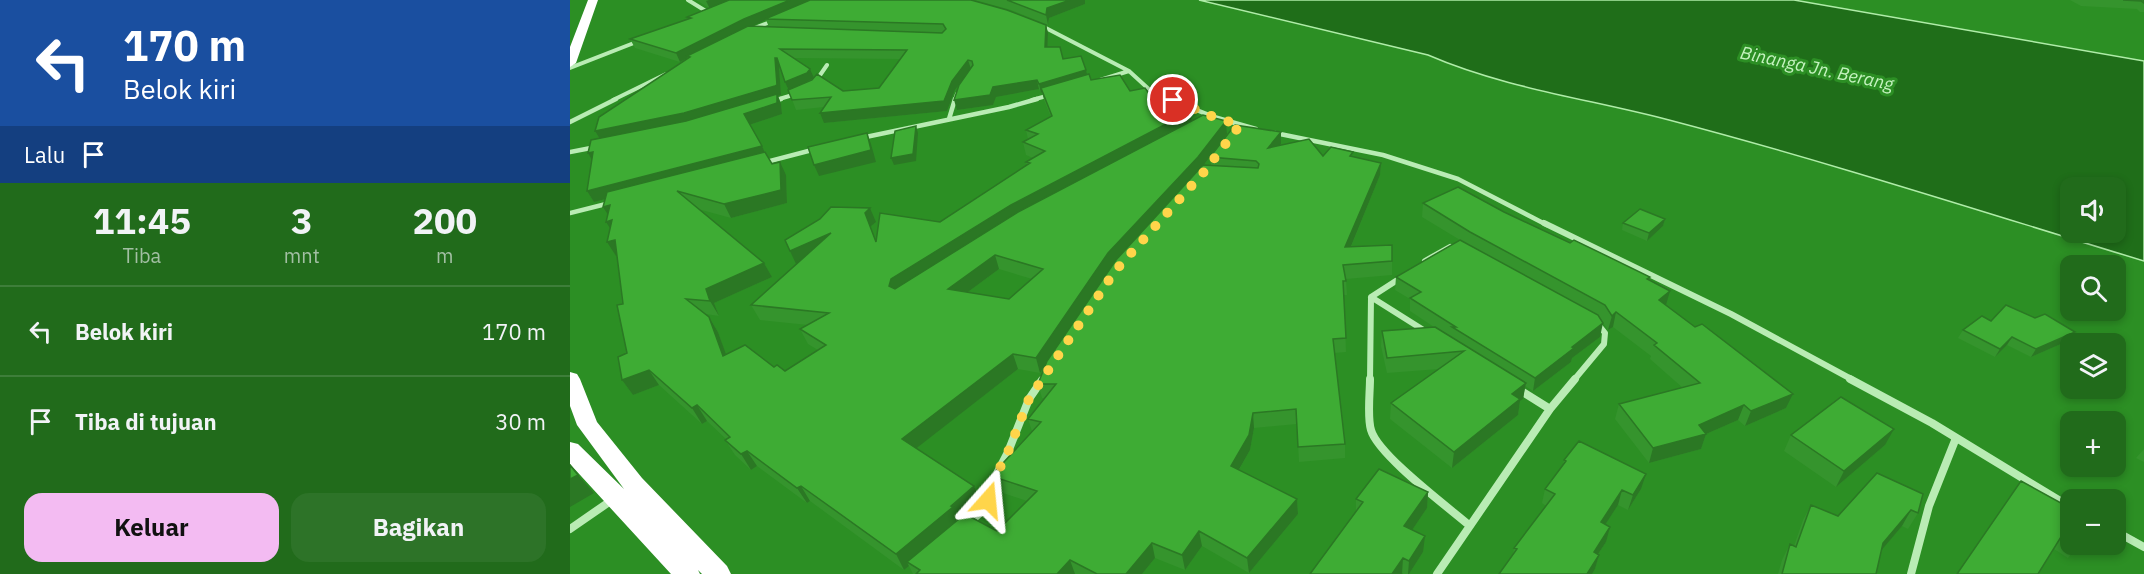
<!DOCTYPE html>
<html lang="id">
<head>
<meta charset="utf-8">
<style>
  :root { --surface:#216b1b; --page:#2d7328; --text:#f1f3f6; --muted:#a2bfa3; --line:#3e7e3a; --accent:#f3bbf2 }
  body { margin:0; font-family:"IBM Plex Sans",sans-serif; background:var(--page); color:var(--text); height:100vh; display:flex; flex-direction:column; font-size:22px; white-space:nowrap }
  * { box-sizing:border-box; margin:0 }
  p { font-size:20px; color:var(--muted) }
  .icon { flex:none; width:33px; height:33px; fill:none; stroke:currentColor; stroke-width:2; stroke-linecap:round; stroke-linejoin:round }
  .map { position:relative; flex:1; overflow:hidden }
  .side { display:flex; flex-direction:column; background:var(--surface); width:570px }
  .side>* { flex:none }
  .top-card { background:#1a4fa0; color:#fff; overflow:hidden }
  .tools { position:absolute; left:1490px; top:177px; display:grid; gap:12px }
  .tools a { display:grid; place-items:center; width:66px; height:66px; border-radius:12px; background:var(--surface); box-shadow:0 3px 9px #0003; font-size:30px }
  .pin { position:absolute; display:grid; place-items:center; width:51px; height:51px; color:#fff; margin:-26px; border:3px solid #fff; border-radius:50%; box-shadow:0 2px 6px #0007 }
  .me { position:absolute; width:66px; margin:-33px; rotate:18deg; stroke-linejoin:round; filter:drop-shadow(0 0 4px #0008) }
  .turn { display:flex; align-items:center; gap:21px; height:126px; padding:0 24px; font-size:27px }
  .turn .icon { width:78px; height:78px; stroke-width:2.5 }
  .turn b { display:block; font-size:42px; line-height:51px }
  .then { display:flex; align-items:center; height:57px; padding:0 24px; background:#0003; gap:12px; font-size:22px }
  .eta { display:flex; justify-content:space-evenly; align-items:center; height:102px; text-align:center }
  .eta b { font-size:36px; font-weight:800; line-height:42px }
  .action { display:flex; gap:12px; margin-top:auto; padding:12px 24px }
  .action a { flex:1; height:69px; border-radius:18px; background:var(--accent); color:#111; font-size:24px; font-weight:800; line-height:69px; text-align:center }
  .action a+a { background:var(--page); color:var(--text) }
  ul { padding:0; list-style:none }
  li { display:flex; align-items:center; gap:18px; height:90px; padding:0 24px; border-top:2px solid var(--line) }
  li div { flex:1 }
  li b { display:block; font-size:22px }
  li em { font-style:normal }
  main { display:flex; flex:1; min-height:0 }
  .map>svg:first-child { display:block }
  .water { fill:#1f6e19; stroke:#afeca8; stroke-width:1.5; fill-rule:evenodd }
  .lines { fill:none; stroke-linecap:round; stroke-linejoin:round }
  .street-far3 { stroke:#b9ecb4; stroke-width:4 }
  .street-far2 { stroke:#b9ecb4; stroke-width:4.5 }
  .street-far1 { stroke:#b9ecb4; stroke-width:6 }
  .street { stroke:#b9ecb4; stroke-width:8 }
  .highway { fill:#fff; fill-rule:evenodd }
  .wall { fill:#35942d; fill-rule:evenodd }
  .shaded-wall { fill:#2b7824 }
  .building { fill:#3eac34; stroke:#2b7824; stroke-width:1.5; fill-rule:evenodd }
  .route { stroke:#ffd54a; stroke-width:10; stroke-dasharray:0 18 }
  .labels { text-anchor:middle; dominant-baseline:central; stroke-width:6; stroke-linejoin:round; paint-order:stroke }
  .far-water-label { font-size:18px; font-style:italic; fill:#c5f3c0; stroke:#2c8f24 }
</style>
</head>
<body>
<main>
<section class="side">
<div class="top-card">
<div class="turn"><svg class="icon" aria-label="left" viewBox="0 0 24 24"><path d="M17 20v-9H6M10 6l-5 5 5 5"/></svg><div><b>170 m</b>Belok kiri</div></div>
<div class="then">Lalu<svg class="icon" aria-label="arrive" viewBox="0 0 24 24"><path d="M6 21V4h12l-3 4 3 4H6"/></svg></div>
</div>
<div class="eta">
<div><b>11:45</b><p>Tiba</p></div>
<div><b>3</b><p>mnt</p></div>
<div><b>200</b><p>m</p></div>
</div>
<ul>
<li><svg class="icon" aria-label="left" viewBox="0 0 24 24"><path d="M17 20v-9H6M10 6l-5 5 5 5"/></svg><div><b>Belok kiri</b></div><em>170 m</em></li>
<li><svg class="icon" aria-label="arrive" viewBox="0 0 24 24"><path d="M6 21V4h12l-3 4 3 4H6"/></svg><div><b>Tiba di tujuan</b></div><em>30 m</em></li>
</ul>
<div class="action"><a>Keluar</a><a>Bagikan</a></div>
</section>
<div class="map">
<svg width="1574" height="574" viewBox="0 0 1574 574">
  <rect width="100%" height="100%" fill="#2c8f24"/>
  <!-- water -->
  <path class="water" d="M629 0H1224L1574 61V261C1416 213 1259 162 1099 120 1019 99 934 88 858 55ZM1500 188H1545V232H1500Z"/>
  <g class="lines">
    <!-- street-far3 -->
    <path class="street-far3" d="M118 0 139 13
      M470 25 559 71 582 92 603 100
      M182 29 203 21
      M0 68 69 41
      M530 80 559 71
      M246 81 257 65
      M43 100 96 74
      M206 100 226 94
      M385 100 387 94
      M462 100 480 95"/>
    <!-- street-far2 -->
    <path class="street-far2" d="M599 99 644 117 686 129
      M204 101 211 99
      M379 119 385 99
      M0 122 46 99
      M705 133 813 155 888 179 977 225
      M291 138 439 107 467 99
      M0 152 26 147
      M192 163 246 149
      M0 213 40 203"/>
    <!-- street-far1 -->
    <path class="street-far1" d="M974 223 1161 314 1283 380
      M855 261 880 247
      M801 297 855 331
      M800 380 801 297 832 277
      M1004 380 1034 344 1035 333 1027 323"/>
    <!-- street -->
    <path class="street" d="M800 379C800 393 797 417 801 430 808 455 878 507 900 526
      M1280 379 1362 423 1500 507
      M948 389 980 409
      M398 523 414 510 422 483 438 452 459 399 472 380
      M0 529 42 500
      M1545 531 1574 547
      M867 574 980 409 1005 379
      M1341 574 1359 506 1386 438"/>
    <!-- highway -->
    <path class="highway" d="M18 0H28L6 63 0 67V47Z
      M0 372 7 374 10 379 27 422 72 478 157 566 161 574H132L128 570 130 574H101L0 464V442L8 444 54 489 7 425 0 406Z"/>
  </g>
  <!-- wall -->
  <path class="wall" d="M126 0H401L476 25 478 33 477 47 517 75 521 80 560 91 585 101 621 111 622 120 656 121 657 134 634 165H641L640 157 711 132V145L753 156 783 157 811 163 810 175 781 247 822 261V275L776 279 777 295H774L776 352 764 353 775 444V458L729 462 727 424 684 428 680 450 669 470 727 499 728 514 679 573 632 546 615 570 585 558 572 574H343L339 566 334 570 240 501 237 503 187 466 181 470 165 455 155 440 156 439 137 421 132 424 89 385 63 395 52 380 57 353 47 256 40 228 35 199 24 202 17 191 22 160 18 153 29 138 25 131 118 58 110 62 65 48 60 39 118 19 117 17 139 8ZM196 20 199 27 180 26ZM223 58 330 59 309 88 273 91 243 78ZM209 67H210L226 110 254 107V123L377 111 385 90 393 79 387 110 423 105 426 97 469 89 471 93 472 92 474 100 481 117 456 130 458 139 453 142 456 155 463 158 456 162 457 165 370 222 306 241 300 227 306 222 215 240 227 264 181 305 190 320 238 325 230 329 238 344 248 350 215 371 156 355 148 332 139 317 136 314 149 316 144 303 202 277 194 263 128 209 161 218 217 203 216 175 202 164 179 125 212 114 211 104 208 96 211 95ZM429 269 462 279 439 299 398 292ZM475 366 468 384 472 398H474L458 419 462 431 421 476 427 491 457 501 427 531 396 514 410 501 404 486 346 448 448 369 470 373Z
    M405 0H515V4L479 18 478 25 441 10Z
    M1500 0H1574V12H1570L1567 9 1511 6Z
    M853 203 934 212 1079 280 1096 305 1125 327 1223 394 1216 408 1175 426 1168 420 1136 434 1131 449 1079 463 1045 419 1049 404 1113 388 1080 359 1081 356 1043 327 1038 330 1030 319V337L1002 358 1001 362 963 391 955 386 953 399 950 401 948 415 882 468 820 419 821 403 869 369 817 373 811 346 812 331 864 327 840 311V299L825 290 826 277 890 240 852 217Z
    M1095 219 1093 226 1077 241 1052 230 1053 223Z
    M1421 321 1500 340 1461 357 1437 345 1425 357 1388 338 1393 330Z
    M1221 435 1315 445 1266 487 1214 451Z
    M1574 449V462L1566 458Z
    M994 460 1071 489 1058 510 1048 505 1035 524 1036 542 1028 554 1029 555 1025 569 1022 574H929L943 555 944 548 976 506 972 503 975 489 993 465Z
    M1307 473 1348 513 1338 529 1332 526 1312 549 1306 574H1208L1212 560 1220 544 1224 546 1233 520 1241 505 1268 516Z
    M858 492 857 508 842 530 853 552 839 574H833L786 511V499Z
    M1500 508V544H1509L1498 558 1484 549Z"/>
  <!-- shaded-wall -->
  <path class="shaded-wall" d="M139 0H164L140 9 136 1Z
    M220 0H242L195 19 196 20 117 56 118 58 110 62 106 53 174 19Z
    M500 0H515V4L479 18 478 25 476 15 477 8Z
    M476 25 478 33 477 56 475 47Z
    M207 58 211 67H209L211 95 208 96 211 104 212 114 179 125 119 123 31 141 25 131Z
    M398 60 401 69 385 90 377 111 254 123 250 113 382 81Z
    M240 69 244 78 219 91 215 82Z
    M516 70 518 79 471 88 472 92 471 93 469 84Z
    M467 80 469 89 426 97 423 105 387 110 384 100 423 87Z
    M621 111 622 124 325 300 319 286 321 279 441 205Z
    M656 121 657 134 630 170 541 268 470 373 466 358 538 253Z
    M346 126 348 133 346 161 324 165 321 158Z
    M711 132V144L699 160 698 148Z
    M297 133 301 144 306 162 249 176 244 165Z
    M192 146 197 157 24 202 17 191Z
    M23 152 24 164 18 153Z
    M210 162 216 175 217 203 161 218 154 204Z
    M811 163 810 175 775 261V247Z
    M40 205 42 221 33 207Z
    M300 208 306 222 300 227 295 213Z
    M1095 219 1093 226 1077 241 1079 233Z
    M42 220 45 236 36 222Z
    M261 233 227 266 220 251Z
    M45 240 54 254 46 256 37 242Z
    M425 255 429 269 383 303 378 289Z
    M194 263 202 277 144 303 149 316 140 301 136 289Z
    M1100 291 1096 305 1089 300Z
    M1046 312 1043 327 1038 330 1042 316Z
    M139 317 148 332 162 371 153 356Z
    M1033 323 1030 337 1002 358 1001 362 963 391 965 378 1002 347Z
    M1505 332 1500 340 1461 357 1466 349Z
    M1442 337 1437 345 1425 357 1430 349Z
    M443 354 448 369 339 454 332 439Z
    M79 370 89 385 63 395 52 380Z
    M956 383 953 399 950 401 948 415 882 468 884 452 942 394Z
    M1223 394 1216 408 1175 426 1181 411Z
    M127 405 137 421 132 424 122 408Z
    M1174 405 1168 420 1136 434 1131 449 1079 463 1083 448 1129 425Z
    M683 413 684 428 680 450 663 480 661 466Z
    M1324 429 1315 445 1266 487 1274 471Z
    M177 451 187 466 181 470 171 454Z
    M1076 474 1071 489 1058 510 1063 495Z
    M8 475 24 493 0 507V479Z
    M231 486 240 501 237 503 227 488Z
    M404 486 410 501 389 521 337 562 339 566 334 570 326 554Z
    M1052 490 1048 505 1027 537 1031 522Z
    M858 492 857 508 834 542V526Z
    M727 499 728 514 679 573 677 558Z
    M1341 510 1332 526 1304 559 1313 543Z
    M1040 527 1036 542 1020 566 1024 552Z
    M629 531 632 546 615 570 612 555Z
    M855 536 853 552 839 574H838L839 561Z
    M582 543 585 558 572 574H556Z
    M1029 555 1025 569 1022 574H1017Z
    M833 558 832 574H822Z
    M500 560 505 574H487Z"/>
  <!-- building -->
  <path class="building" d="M159 0H220L174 19 106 53 60 39 121 18 117 17Z
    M240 0H401L437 10 476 25 475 47H490L493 59 511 56 516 70 469 84 467 80 423 87 420 95 384 100 389 85 403 65 402 61 398 60 382 81 374 101 250 113 261 97 222 100 218 90 242 80 247 74 273 91 309 88 337 50 210 49 240 69 237 73 215 82 207 58H205L207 85 205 86 114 113 25 131 29 117 120 57 117 56 178 26 372 33 376 29 373 24 195 19Z
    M437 0H500L477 8 476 15Z
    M1553 0H1574V3L1571 1Z
    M519 74 521 80 550 75 560 91 575 88 585 101 621 111 441 205 321 279 319 286 325 289 448 212 633 115 656 121 628 157 538 253 466 358 443 354 332 439 404 486 381 506 383 507 326 554 231 486 227 488 177 451 171 454 155 440 160 437 127 405 122 408 79 370 52 380 48 357 57 353 47 305 53 304 45 240 37 242 42 220 36 222 40 205 33 207 37 192 195 152 202 164 210 162 211 190 154 204 107 191 194 263 136 289 140 301 116 299 139 317 153 356 175 345 204 367 207 365 215 371 256 345 230 329 259 313 181 305 261 233 220 251 215 240 250 219 261 207 300 208 295 213 306 242 310 213 370 222 460 163 456 162 475 151 453 142 468 134 456 130 482 116 471 88ZM425 255 473 269 439 299 378 289Z
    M207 94V103L174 114 192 146 17 191 23 152 18 153 21 140 116 121Z
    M665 125 711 132 698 148 739 139 753 156 761 147 783 152 780 156 811 163 775 247 822 245V261L773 265 776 281H773L776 338 763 339 775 444 728 447 726 409 683 413 679 435 661 466 727 499 677 558 629 531 612 555 582 543 556 574H527L500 560 487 574H346L350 570 337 562 395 514 427 531 467 491 421 476 471 422 458 419 486 384H468L477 361 546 260 633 165 688 168 689 164 686 161 640 157Z
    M346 126 343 154 321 158 325 131Z
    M297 133 301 150 244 165 238 147Z
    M888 187 934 212 1000 243 1004 240 1080 277 1077 279 1100 291 1089 300 1125 327 1132 324 1223 394 1181 411 1174 405 1129 425 1136 434 1083 448 1049 404 1130 383 1084 345 1087 343 1046 312 1042 316 1035 305 900 232 853 203Z
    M1070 209 1095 219 1079 233 1053 223Z
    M890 240 1028 315 1033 323 1002 347 1004 348 965 378 882 327H886L840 298 851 292 826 277Z
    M1436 305 1465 318 1475 314 1505 332 1466 349 1442 337 1430 349 1393 330 1412 316 1421 321Z
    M865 327 956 383 942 394 950 399 884 452 821 403 894 351 817 358 812 331Z
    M1271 397 1324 429 1274 471 1221 435Z
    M1009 441 1076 474 1063 495 1052 490 1031 522 1040 527 1024 552 1029 555 1017 574H929L947 549 944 548 985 494 975 489 996 461 994 460Z
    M0 465 8 475 0 479Z
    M809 469 858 492 834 526 855 536 839 561 833 558 822 574H740L793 502 786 499Z
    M1307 473 1353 494 1348 513 1341 510 1313 543 1306 574H1212L1220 544 1226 547 1241 505 1268 516Z
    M1451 481 1500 508V536L1494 532 1468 574H1387Z"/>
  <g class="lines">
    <!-- route -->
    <path class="route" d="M418 500 422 483 438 452 459 399 471 381 545 271 633 173 670 125 644 117 603 100"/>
  </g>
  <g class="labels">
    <!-- far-water labels -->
    <g class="far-water-label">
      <text transform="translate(1247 68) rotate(12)">Binanga Jn. Berang</text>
    </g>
  </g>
</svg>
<div class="tools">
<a><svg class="icon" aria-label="sound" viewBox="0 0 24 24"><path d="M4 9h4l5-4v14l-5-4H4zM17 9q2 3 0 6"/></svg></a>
<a><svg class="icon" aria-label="search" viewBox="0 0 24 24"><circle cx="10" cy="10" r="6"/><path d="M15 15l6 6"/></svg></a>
<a><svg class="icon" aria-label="layers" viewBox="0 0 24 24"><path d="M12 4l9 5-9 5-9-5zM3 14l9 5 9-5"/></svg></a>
<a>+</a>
<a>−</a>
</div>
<div class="pin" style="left:603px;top:100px;background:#d93025"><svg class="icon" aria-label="arrive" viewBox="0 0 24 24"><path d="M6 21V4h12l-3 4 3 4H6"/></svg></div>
<svg class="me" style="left:418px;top:500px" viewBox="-20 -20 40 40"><path d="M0-17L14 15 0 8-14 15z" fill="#ffd54a" stroke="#fff" stroke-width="4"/></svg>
</div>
</main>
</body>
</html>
